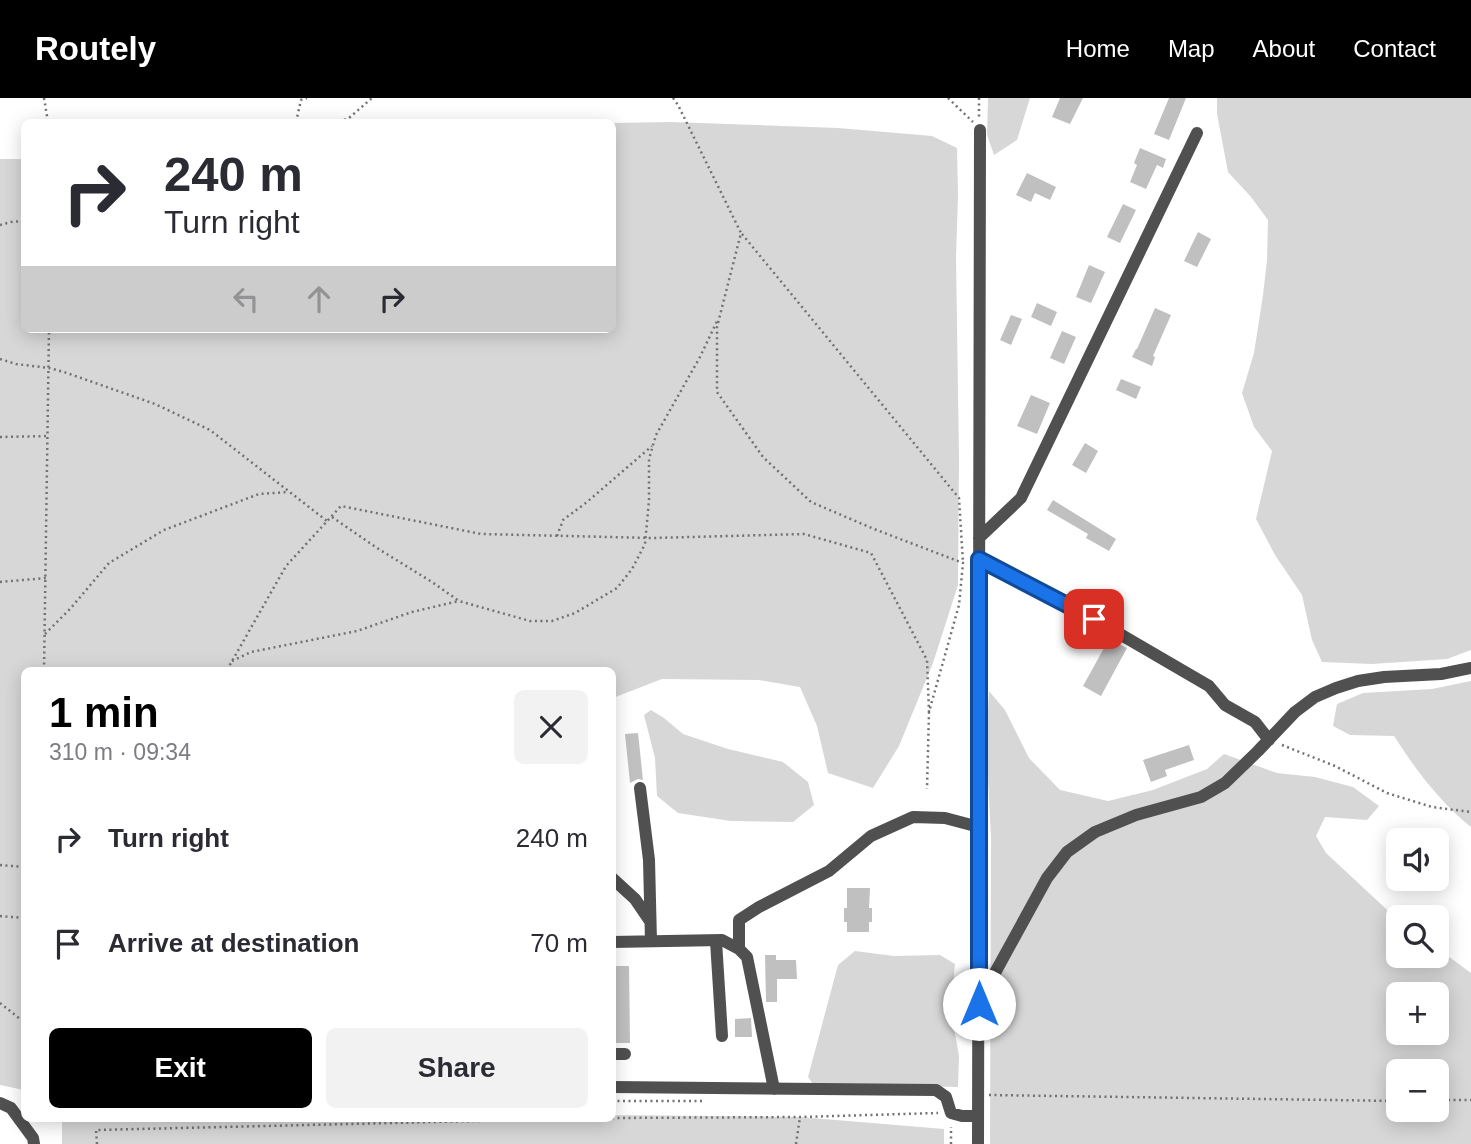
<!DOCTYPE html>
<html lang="en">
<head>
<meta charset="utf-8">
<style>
  :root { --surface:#fff; --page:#f2f2f3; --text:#2b2b33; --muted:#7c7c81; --accent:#000 }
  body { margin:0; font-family:Helvetica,sans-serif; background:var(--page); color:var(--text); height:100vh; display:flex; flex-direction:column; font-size:26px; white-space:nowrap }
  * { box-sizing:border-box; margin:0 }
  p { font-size:23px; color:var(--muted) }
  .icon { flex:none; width:38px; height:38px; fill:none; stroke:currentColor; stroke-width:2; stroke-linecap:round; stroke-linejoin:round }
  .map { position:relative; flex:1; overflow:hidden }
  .drawer { position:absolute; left:21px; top:569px; width:595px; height:455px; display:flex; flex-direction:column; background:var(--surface); border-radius:10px; box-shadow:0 4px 18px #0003 }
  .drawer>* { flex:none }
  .guide { position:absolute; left:21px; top:21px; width:595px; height:214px; border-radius:10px; box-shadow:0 4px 18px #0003; background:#fff; color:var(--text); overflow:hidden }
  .buttons { position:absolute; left:1386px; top:730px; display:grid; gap:14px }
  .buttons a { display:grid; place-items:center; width:63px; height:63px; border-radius:10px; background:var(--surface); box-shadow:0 4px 18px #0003; font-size:35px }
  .pin { position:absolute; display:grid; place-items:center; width:60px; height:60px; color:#fff; margin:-30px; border-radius:14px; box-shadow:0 4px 10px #0006 }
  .me { position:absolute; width:77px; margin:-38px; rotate:0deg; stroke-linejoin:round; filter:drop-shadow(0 0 5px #0008) }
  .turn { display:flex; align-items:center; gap:24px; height:147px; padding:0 28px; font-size:32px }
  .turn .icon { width:91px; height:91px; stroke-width:2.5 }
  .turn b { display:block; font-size:49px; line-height:60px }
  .lanes { display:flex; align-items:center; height:66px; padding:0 28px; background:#0003; justify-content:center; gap:35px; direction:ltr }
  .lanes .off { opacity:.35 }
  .round { display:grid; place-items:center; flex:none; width:74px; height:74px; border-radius:10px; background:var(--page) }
  .headline { display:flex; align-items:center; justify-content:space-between; height:119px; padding:0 28px }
  h1 { font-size:42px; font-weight:700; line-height:52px; color:var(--accent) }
  .primary-button { display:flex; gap:14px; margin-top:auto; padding:14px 28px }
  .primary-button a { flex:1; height:80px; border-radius:10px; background:var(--accent); color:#fff; font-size:28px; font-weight:700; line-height:80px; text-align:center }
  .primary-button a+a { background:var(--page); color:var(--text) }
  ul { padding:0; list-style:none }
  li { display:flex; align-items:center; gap:21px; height:105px; padding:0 28px }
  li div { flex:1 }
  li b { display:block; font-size:26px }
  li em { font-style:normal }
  header { display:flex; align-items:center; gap:42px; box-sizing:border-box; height:98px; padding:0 35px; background:var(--accent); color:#fff }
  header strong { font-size:33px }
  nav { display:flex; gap:38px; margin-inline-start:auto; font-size:24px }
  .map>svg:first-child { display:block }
  .green { fill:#d7d7d7; fill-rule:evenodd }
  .building { fill:#c0c0c0 }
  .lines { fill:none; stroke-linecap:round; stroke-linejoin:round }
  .path { stroke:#727272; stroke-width:2.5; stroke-dasharray:2 3.5; stroke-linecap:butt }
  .minor { stroke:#505050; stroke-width:12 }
  .route-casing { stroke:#114b97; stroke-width:18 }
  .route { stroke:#1a73e8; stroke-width:12 }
</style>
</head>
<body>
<header>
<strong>Routely</strong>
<nav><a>Home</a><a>Map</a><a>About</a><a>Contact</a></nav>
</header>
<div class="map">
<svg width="1471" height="1046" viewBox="0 0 1471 1046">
  <rect width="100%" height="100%" fill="#fff"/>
  <!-- green -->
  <path class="green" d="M988 0H1030L1017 42 994 57 987 37Z
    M1217 0H1471V552L1447 561 1372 566 1322 564 1312 542 1302 497 1275 457 1256 421 1272 353 1254 329 1242 295 1254 255 1263 197 1267 162 1268 122 1251 99 1228 74 1217 16Z
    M671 24 838 30 932 38 957 50 958 97 956 159 959 361 958 487 933 565 899 648 873 690 828 675 817 628 800 589 759 582 662 581 613 600 612 572H24V992L0 987V61H24V231H612L613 25Z
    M1471 583V729C1440 704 1415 671 1394 638L1350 637 1333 628 1337 606 1363 595 1432 591Z
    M989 593 1005 612 1029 660 1060 692 1108 703 1153 692 1207 671 1224 656 1277 675 1315 679 1353 689 1379 708 1367 722 1325 719 1316 738 1326 755 1398 822V858H1437V850L1471 875V1046H990L991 739 986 644ZM1398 896H1437V934H1398ZM1398 973H1437V1012H1398Z
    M651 612 664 620 683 636 728 651 783 664 808 684 814 707 793 724 731 723 678 715 657 698 655 660 644 617Z
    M855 853 894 858 940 857 955 866 952 899 954 930 959 958 958 989 813 986 808 979 838 867Z
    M613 1017 800 1019 944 1031V1046H62V1020H612Z"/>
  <!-- building -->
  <path class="building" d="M1060 0H1083L1070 26 1052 19Z
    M1169 0H1186L1169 42 1154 36Z
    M1140 50 1166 61 1163 70 1157 67 1146 91 1130 84 1137 67 1134 65Z
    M1027 75 1056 89 1050 102 1035 95 1031 104 1016 97Z
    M1123 106 1136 112 1120 145 1107 139Z
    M1198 134 1211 141 1197 169 1184 163Z
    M1089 167 1105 174 1091 205 1076 199Z
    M1037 205 1057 214 1051 228 1031 219Z
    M1155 210 1171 217 1153 258 1155 259 1152 268 1132 259 1136 251H1137Z
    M1011 217 1022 221 1011 247 1000 242Z
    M1062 233 1076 239 1064 266 1050 260Z
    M1121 281 1141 289 1136 301 1116 292Z
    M1031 297 1050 305 1037 336 1017 328Z
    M1085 345 1098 353 1086 375 1072 367Z
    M1053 402 1116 441 1109 453 1086 440 1088 436 1047 412Z
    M1109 541 1127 550 1101 598 1083 588Z
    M638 635 643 682 638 681 630 685 625 636Z
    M1189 647 1194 662 1165 672 1167 678 1151 684 1143 662Z
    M847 790H870L869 810H872V824H869V834H847V824H844V810H847Z
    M765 857H776V862H796L797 881H777V904H766Z
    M612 868H629L630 945H612Z
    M751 920 752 939H735V921Z"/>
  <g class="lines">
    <!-- path -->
    <path class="path" d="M44 0 48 24
      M673 0 678 7 741 135 717 229V294L763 359 811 404 874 431 963 465 959 507 929 614 927 691
      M948 0 973 24
      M979 0V21
      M296 24 301 2 307 0
      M339 24 349 20 372 0
      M0 127 11 124 24 123
      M742 136 959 400 963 465
      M0 261 16 266 49 270 64 274 155 306 210 332 327 423
      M0 339 48 338
      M332 419 377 450 432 484 459 503 530 523H552L575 515 617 490 632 471 645 446 649 402V361L656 337 700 259 718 221
      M557 438 563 422 587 404 652 348
      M0 484 46 480
      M45 536 70 511 109 465 164 432 259 396 289 394
      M232 563 251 554 357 533 412 514 459 503
      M44 572 49 231
      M227 572 286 468 341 408 481 436 653 440 804 436 871 455 927 562 929 614
      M1282 647 1335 668 1387 695 1432 709 1471 714
      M0 767 24 769
      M0 818 24 820
      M0 905 24 924
      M989 997 1398 1003
      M1437 1002H1471
      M612 1003H705
      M612 1020 800 1019 938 1015
      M97 1046 96 1032 602 1020
      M796 1046 800 1019
      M951 1046V1029"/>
    <!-- minor -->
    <path class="minor" d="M979 440 1021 400 1197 35
      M979 461 1094 521 1209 588 1225 607 1255 624 1269 642
      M640 690 649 762 651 843
      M612 780 635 801 650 823
      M716 843 722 938
      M612 844 722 842 739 851
      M979 904 1047 780 1067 754 1095 734 1136 717 1201 699 1225 685 1258 653 1295 614 1315 599 1336 590 1358 583 1384 579 1441 576 1471 570
      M612 956H625
      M612 989 936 992 946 999 951 1015 962 1018H978
      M774 991 747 859 739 851V822L759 809 829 773 871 738 913 719 945 720 979 729
      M0 1005 11 1010 33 1040 34 1046
      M978 1046 980 32"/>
  </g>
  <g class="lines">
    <!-- route casing -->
    <g class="route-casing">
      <path id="route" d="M979 906V461L1094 521"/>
    </g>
    <!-- route -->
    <use href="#route" class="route"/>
  </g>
</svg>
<div class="buttons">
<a><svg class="icon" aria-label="sound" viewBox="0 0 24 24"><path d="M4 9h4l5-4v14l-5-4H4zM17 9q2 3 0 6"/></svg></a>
<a><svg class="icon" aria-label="search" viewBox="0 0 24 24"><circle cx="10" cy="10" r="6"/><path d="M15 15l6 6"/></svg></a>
<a>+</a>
<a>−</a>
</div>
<div class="pin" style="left:1094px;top:521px;background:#d93025"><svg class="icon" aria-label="arrive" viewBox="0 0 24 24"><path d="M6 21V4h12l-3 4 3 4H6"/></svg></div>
<svg class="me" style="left:979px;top:906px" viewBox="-20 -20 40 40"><circle r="19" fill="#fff"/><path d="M0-13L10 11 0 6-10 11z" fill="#1a73e8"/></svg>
<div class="guide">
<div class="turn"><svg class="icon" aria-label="right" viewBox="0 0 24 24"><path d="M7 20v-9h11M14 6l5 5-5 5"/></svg><div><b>240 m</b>Turn right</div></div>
<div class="lanes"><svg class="icon off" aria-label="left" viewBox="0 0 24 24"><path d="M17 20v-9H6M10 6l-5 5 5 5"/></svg><svg class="icon off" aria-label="ahead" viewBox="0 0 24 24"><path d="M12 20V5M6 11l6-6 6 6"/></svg><svg class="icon" aria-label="right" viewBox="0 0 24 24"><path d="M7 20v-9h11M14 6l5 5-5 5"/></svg></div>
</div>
<section class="drawer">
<div class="headline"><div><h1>1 min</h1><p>310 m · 09:34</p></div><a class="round"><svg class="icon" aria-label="close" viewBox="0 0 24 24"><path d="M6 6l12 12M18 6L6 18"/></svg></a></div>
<ul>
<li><svg class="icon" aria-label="right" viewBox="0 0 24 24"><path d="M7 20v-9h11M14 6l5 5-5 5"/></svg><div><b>Turn right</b></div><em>240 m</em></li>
<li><svg class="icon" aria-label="arrive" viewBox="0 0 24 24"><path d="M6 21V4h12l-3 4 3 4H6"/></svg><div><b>Arrive at destination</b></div><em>70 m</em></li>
</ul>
<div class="primary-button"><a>Exit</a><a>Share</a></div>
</section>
</div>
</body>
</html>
